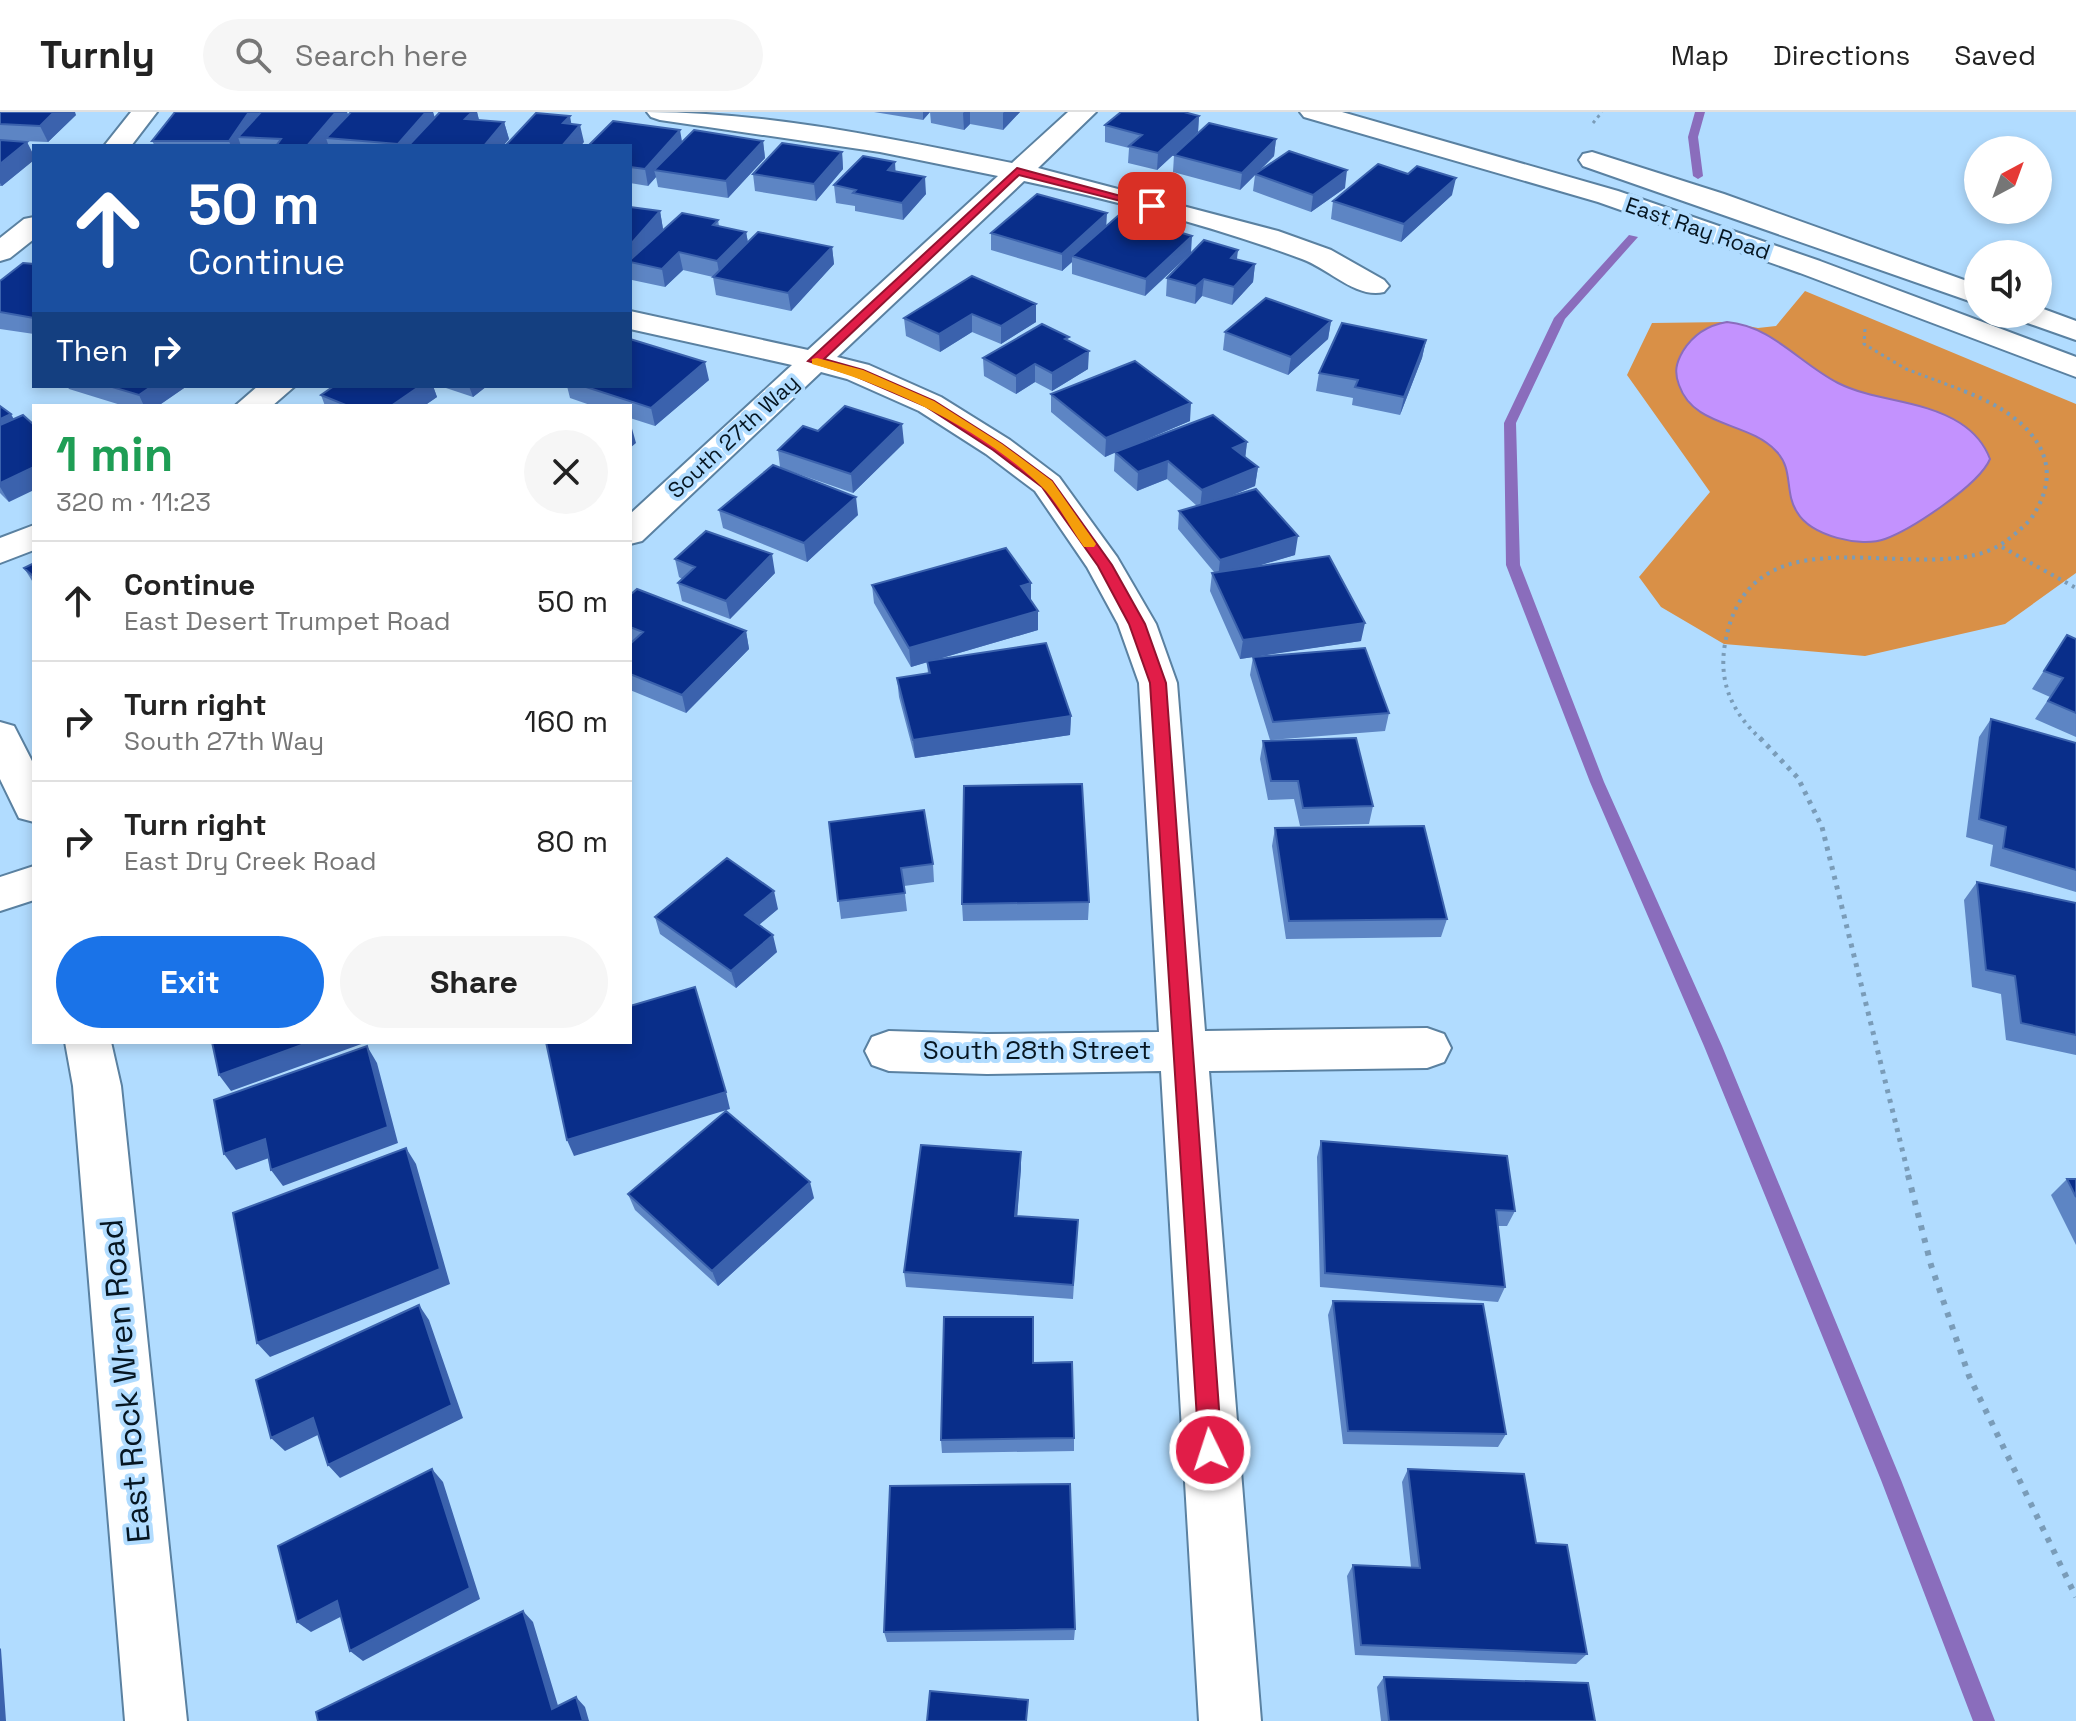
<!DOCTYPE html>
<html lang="en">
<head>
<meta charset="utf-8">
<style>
  :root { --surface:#fff; --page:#f6f6f6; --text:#222; --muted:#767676; --line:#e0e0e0; --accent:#1a73e8 }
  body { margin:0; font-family:"Space Grotesk",sans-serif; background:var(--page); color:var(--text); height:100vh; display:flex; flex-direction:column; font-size:30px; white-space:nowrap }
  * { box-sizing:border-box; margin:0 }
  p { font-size:26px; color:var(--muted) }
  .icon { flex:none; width:44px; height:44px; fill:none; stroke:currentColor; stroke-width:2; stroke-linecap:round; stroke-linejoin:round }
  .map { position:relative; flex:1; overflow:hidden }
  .drawer { position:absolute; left:32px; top:292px; width:600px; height:640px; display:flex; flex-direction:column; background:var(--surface); border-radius:0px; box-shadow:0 4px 12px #0003 }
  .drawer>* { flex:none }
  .top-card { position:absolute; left:32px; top:32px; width:600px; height:244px; border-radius:0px; box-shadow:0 4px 12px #0003; background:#1a4fa0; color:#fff; overflow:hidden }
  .needle { width:52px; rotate:41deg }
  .fabs { position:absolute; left:1964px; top:24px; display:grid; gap:16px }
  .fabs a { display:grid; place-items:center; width:88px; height:88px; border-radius:50%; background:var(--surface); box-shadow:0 4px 12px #0003; font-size:40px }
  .pin { position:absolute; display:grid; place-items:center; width:68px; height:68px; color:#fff; margin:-34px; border-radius:16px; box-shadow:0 4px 12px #0006 }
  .me { position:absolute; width:88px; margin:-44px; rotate:356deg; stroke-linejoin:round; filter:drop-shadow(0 0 6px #0008) }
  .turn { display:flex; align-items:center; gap:28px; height:168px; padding:0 24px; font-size:36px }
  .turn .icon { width:104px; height:104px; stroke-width:2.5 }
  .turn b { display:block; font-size:56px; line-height:68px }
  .then { display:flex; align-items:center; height:76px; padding:0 24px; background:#0003; gap:16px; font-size:30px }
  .round { display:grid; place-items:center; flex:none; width:84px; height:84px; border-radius:42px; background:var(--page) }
  .headline { display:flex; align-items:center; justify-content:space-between; height:136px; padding:0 24px }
  h1 { font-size:48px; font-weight:700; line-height:60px; color:#1e9e55 }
  .primary-button { display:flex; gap:16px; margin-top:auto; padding:16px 24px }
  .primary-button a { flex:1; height:92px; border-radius:48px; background:var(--accent); color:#fff; font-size:32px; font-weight:700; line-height:92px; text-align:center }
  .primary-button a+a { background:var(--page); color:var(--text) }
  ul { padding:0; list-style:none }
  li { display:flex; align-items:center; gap:24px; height:120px; padding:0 24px; border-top:2px solid var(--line) }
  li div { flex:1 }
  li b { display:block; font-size:30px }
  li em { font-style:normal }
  header { display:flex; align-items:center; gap:48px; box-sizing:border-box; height:112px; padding:0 40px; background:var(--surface); border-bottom:2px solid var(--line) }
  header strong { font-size:38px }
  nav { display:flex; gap:44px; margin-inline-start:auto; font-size:28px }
  .search { width:560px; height:72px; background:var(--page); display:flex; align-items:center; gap:20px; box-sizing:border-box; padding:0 28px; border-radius:44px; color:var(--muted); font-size:30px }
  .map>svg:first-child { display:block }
  .green { fill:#d99047 }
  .water { fill:#c392fe; stroke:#8a6dbc; stroke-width:2 }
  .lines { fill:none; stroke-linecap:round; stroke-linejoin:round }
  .stream { fill:#8a6dbc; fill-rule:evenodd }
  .street-casing { stroke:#5a81a1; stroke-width:4 }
  .secondary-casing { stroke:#5a81a1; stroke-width:4 }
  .path-far3 { stroke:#7a9cb8; stroke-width:3; stroke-dasharray:3 4; stroke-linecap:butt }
  .path-far2 { stroke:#7a9cb8; stroke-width:4; stroke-dasharray:3 5; stroke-linecap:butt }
  .path-far1 { stroke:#7a9cb8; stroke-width:5; stroke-dasharray:4 6; stroke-linecap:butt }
  .path { stroke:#7a9cb8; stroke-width:6; stroke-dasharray:5 8; stroke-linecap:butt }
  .street { fill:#fff; fill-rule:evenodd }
  .secondary { fill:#fff; fill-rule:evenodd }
  .wall { fill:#5d85c4 }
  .shaded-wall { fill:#3b62ad }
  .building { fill:#092e8a; stroke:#3b62ad; stroke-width:2 }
  .route { fill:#e11d48; stroke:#92132f; stroke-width:2 }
  .slow { fill:#f59e0b }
  .labels { text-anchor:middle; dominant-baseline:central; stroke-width:8; stroke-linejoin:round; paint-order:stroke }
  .far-street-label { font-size:22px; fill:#061622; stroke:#b1dcff }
  .street-label { font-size:26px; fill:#061622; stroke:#b1dcff }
  .near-street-label { font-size:32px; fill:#061622; stroke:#b1dcff }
</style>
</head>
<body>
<header>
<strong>Turnly</strong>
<div class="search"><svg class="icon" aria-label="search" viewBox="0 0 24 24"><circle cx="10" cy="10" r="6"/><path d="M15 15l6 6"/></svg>Search here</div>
<nav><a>Map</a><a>Directions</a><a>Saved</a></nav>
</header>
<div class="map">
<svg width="2076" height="1609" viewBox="0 0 2076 1609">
  <rect width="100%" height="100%" fill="#b1dcff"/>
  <!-- green -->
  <path class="green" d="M1805 179 2076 292V461L2005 512 1865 544 1724 532 1661 495 1639 465 1710 380 1627 263 1652 211 1727 210 1758 216 1776 214Z"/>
  <!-- water -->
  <path class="water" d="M1727 210C1772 214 1799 251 1838 271 1876 290 1922 287 1960 311 1974 320 1984 331 1990 347 1979 373 1912 417 1885 427 1861 436 1811 424 1797 400 1784 380 1794 357 1776 339 1748 309 1694 316 1679 273 1674 260 1676 251 1683 239 1693 223 1709 213 1727 210Z"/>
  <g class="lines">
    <!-- stream -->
    <path class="stream" d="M1695 0H1705L1698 25 1703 64 1698 67 1693 64 1688 25Z
      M1629 123 1638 125 1565 207 1516 311 1520 453 1604 670 1722 934 1901 1368 1995 1609H1973L1881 1368 1704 934 1590 670 1506 453 1504 311 1554 206Z"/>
    <!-- street casing -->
    <g class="street-casing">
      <path id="street" d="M131 0H157L131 34H104Z
        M647 0C770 0 892 27 1012 51L1068 0H1096L1038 56 1278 119 1331 138 1384 168 1389 174 1384 180C1356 187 1328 156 1302 147 1212 114 1117 89 1024 69L837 245 869 253 941 285 1010 328 1059 365 1117 445 1156 512 1177 571 1205 919 1427 916 1444 922 1451 936 1444 950 1427 956 1209 959 1261 1609H1199L1161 959 987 962 889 959 872 953 865 939 872 925 889 919 987 922 1159 920 1139 571 1118 512 1087 455 1035 379 986 342 919 299 847 267 821 260 642 429 630 432V402L792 253 630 217V199L808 238 998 64 880 40 660 8 651 5Z
        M34 105V127L10 146 0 149V126L24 107Z
        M258 274H295L272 294H235Z
        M34 413V438L0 451V426Z
        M0 610 14 614 34 653V710L19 706 0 667Z
        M34 754V788L0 799V765Z
        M65 930H111L121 974 187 1609H125L73 974Z"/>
    </g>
    <!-- secondary casing -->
    <g class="secondary-casing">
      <path id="secondary" d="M1300 0H1342L1618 79 1820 149 2076 245V265L1800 161 1598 90 1304 5Z
        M1592 40 1724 82 1978 173V192L1583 54 1579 48 1583 42Z
        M2038 195 2076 209V228L2019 208 2015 202H2038Z"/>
    </g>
    <!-- path-far3 -->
    <path class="path-far3" d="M1593 11 1602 0
      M1865 217 1864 232 1906 257 1967 280"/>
    <!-- path-far2 -->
    <path class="path-far2" d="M2002 435 2076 476
      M1762 628C1733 602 1718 571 1725 532 1747 402 1887 463 1975 443 1998 438 2014 424 2030 408 2076 343 2019 299 1961 278"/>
    <!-- path-far1 -->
    <path class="path-far1" d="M1760 626 1798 666 1822 715 1909 1065"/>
    <!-- path -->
    <path class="path" d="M1908 1063 1931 1153 1969 1264 2076 1485"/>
    <!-- street -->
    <use href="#street" class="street"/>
    <!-- secondary -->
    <use href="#secondary" class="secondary"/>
  </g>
  <!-- wall -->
  <path class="wall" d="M0 0 76 3 48 30 23 29 27 30 34 44V48L2 74H0Z
    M261 0H347L348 3 351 0H433L435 6 440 0H477L479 8 504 10 509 27 503 34H329L328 32 327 34H155L152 29Z
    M874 0H1020L1003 18 970 12 964 18 931 11 930 0 923 8Z
    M1199 4 1198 20 1157 58 1128 51 1129 36 1105 30V13Z
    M1276 27 1274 44 1258 60 1345 76 1311 100 1253 79 1255 63 1240 78 1173 60 1174 43Z
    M763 29 765 46 728 86 658 75 656 65 648 74 630 71V34L682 30Z
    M842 40 843 57 816 89 755 79 753 62Z
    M896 59 926 82 903 108 855 99V94L836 91 834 73Z
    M1452 83 1401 130 1331 107 1333 89Z
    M630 95 660 99 663 117 659 122 718 108 719 114 746 120 748 130 832 135 834 152 791 199 716 183 713 165 683 158 665 175 632 168 630 159Z
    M1106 114 1192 124 1145 184 1072 162V150L1062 159 991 138V121Z
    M34 152V222L0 217V169Z
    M1255 152 1253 170 1232 193 1202 184 1195 192 1166 184 1167 166Z
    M972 164 1036 210 1001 232 972 220 940 240 906 224 904 206Z
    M1331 209 1328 227 1288 263 1223 238 1225 220Z
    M1426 228 1422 246 1400 303 1352 293 1353 286 1316 279 1319 261Z
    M1069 229 1088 257 1052 279 1035 270 1016 282 984 264 983 246Z
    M709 268 655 314 630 306V294H593L570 286 567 274H630Z
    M67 274H187L158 294H124L69 277Z
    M334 274H433L437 285 424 294H325L321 283Z
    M440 274H487L473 285Z
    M1051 282 1190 309 1119 339 1247 330 1245 345 1258 355 1255 374 1225 386 1295 443 1256 454 1361 529 1255 544 1389 601 1385 619 1270 628 1250 563 1253 545 1240 547 1210 479 1212 461 1214 460 1178 417 1179 399 1197 394 1167 367 1137 379 1114 359 1115 340 1105 345 1051 300Z
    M0 294 9 390 0 381Z
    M818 319 904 331 853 381 787 358 858 403 807 450 723 416 719 398 780 355 778 338Z
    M675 447 775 461 730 507 682 489 678 471 682 467 679 465Z
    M34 451V472L24 456Z
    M872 473 1031 489 1038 518 935 548 1071 604 1070 623 915 646 899 585 897 566 928 562 927 550 911 555 874 491Z
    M630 483 746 519 749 537 686 601 630 578Z
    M2067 523 2076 527V625L2035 607 2050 585 2032 577Z
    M1991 607 2076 631V780L1990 754 1993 733 1966 725 1979 625Z
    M1263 629 1373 694 1369 712 1300 714 1294 687 1268 688 1260 647Z
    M829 710 933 752 934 770 904 774 907 799 841 807Z
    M1275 716 1447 807 1441 825 1286 827 1272 734Z
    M1977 770 2076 791V943L2006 928 2001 882 1972 875 1964 788Z
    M1089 790 1088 808 963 809 962 792Z
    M778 797 759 813 777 840 736 876 660 822 655 805Z
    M1321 1029 1515 1099 1507 1114H1498L1505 1175 1498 1190 1320 1175 1317 1045Z
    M1021 1056 1017 1104 1078 1108 1073 1187 906 1175 904 1160Z
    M2067 1067H2076V1133L2051 1083Z
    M628 1082 814 1086 718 1174 635 1098Z
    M1333 1189 1506 1322 1498 1335 1343 1332 1328 1203Z
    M1033 1251 1074 1326V1339L942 1341 941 1328Z
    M1408 1357 1536 1431 1587 1542 1576 1552 1355 1543 1347 1464 1353 1453 1411 1455 1402 1370Z
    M1075 1517 1074 1528 887 1530 884 1520Z
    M1384 1565 1595 1609H1381L1377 1575Z"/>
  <!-- shaded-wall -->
  <path class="shaded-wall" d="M54 0H75L76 3 48 30 40 14Z
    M249 0H260L238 25 241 34H231L229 29Z
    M336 0H347L350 7 326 26 328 32 327 34H307Z
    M426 0H433L436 10 416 34H399L398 32Z
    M472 0H477L480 12 465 7Z
    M923 0H930L923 8Z
    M964 0H970V12L964 18 963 1Z
    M1004 0H1020L1003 18V1Z
    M570 4 573 21 580 13 584 30 581 34H562L563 11Z
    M1199 4 1198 20 1157 58 1158 41Z
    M504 10 509 27 503 34H484Z
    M680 18 683 35 654 58 656 65 648 74 645 57Z
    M1276 27 1274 44 1240 78 1242 61Z
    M763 29 765 46 728 86 726 69Z
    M27 30 34 44V48L2 74 0 71V52Z
    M842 40 843 57 816 89 814 72Z
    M895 50 896 67 888 58Z
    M1347 58 1345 76 1311 100 1313 83Z
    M925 65 926 82 903 108 902 91Z
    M1456 66 1452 83 1401 130 1404 112Z
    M660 99 663 117 633 151 630 150V133Z
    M1107 101 1106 119 1072 144V150L1062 159V142Z
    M746 120 749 137 720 166 717 149Z
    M1192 124 1191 141 1145 184 1146 167Z
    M832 135 834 152 791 199 788 181Z
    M1238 138 1236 155 1231 146Z
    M679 140 683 158 665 175 662 157Z
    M1255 152 1253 170 1232 193 1234 175Z
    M1204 167 1202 184 1195 192 1196 174Z
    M1036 192V210L1001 232V214Z
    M972 202V220L940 240 939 222Z
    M1331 209 1328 227 1288 263 1291 245Z
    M1426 228 1422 246 1400 303 1404 285Z
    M1089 239 1088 257 1052 279V261Z
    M705 250 709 268 655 314 651 296Z
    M1035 252V270L1016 282V264Z
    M152 274H187L158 294H144L139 283Z
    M420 274H433L437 285 424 294H391Z
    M469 274H487L473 285Z
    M1191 291 1190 309 1105 345 1106 326Z
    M11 302 21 320 0 330V307Z
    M902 312 904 331 853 381 851 362Z
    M631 313 636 331 630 336V314Z
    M1247 330 1245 348 1233 336Z
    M1168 349 1167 367 1137 379 1138 360Z
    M34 355V378L9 390 0 375V371Z
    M1258 355 1255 374 1200 396 1202 378Z
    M856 385 858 403 807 450 804 431Z
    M1298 424 1295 443 1218 466 1220 448Z
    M772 442 775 461 730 507 726 489Z
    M1031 471V489L1021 474Z
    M1038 499V518L911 555 909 536Z
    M1365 511 1361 529 1240 547 1243 528Z
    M746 519 749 537 686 601 682 583Z
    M1071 604 1070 623 915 646 913 628Z
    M774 779 778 797 749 821 745 803Z
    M773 823 777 840 736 876 731 859Z
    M310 930H367L231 979 219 963Z
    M367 934 377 951 398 1031 283 1074 271 1058Z
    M726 980 730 997 574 1044 567 1028Z
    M265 1027 277 1043 236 1058 224 1042Z
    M406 1036 416 1052 450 1172 270 1245 257 1231Z
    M1021 1040V1056L1016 1120 1015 1104Z
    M810 1070 814 1086 718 1174 712 1159Z
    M419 1193 429 1208 463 1306 340 1366 328 1353Z
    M313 1306 326 1319 285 1339 271 1326Z
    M432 1357 443 1370 480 1487 363 1549 350 1539Z
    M337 1489 350 1500 311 1520 297 1510Z
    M523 1499 533 1510 562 1607 552 1597Z
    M0 1536 1 1537 6 1609H0Z
    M576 1585 585 1595 589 1609H583Z"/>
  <!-- building -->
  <path class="building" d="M0 0H54L40 14 0 12Z
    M175 0H249L229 29H152Z
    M261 0H336L307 34H276L281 27 238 25Z
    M351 0H426L398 32 326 26Z
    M440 0H472L465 7 504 10 484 34 459 33 458 34H408Z
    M1121 0H1184L1199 4 1158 41 1129 34 1142 23 1105 13Z
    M536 1 570 4 563 11 580 13 562 34 506 33Z
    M613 9 680 18 645 57 630 55V34H588Z
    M1209 11 1276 27 1242 61 1174 43Z
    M694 18 763 29 726 69 654 58Z
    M0 28 27 30 0 52Z
    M782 31 842 40 814 72 753 62Z
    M1289 39 1347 58 1313 83 1255 62Z
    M863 44 895 50 888 58 925 65 902 91 853 81 856 78 834 73Z
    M1378 52 1408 62 1417 54 1456 66 1404 112 1333 89Z
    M1037 82 1107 101 1062 142 991 121Z
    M630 95 660 99 630 133Z
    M682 101 718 108 713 113 746 120 717 149 679 140 662 157 630 150V148Z
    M1120 102 1192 124 1146 167 1072 144Z
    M758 120 832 135 788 181 713 165Z
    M1204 128 1238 138 1231 146 1255 152 1234 175 1204 167 1196 174 1167 166Z
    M23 151 34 152V206L0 200V169Z
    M972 164 1036 192 1001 214 972 202 939 222 904 206Z
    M1266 186 1331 209 1291 245 1225 220Z
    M1342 211 1426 228 1404 285 1355 275 1358 268 1319 261Z
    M1042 212 1069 225 1065 227 1089 239 1052 261 1035 252 1016 264 983 246Z
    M630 227 705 250 651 296 583 274H630Z
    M1135 249 1191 291 1106 326 1051 282Z
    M109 274H152L139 283Z
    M334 274H420L391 294H348L321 283Z
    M0 294 11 302 0 307Z
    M845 294 902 312 851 362 778 338 803 314 818 319Z
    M23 303 34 313V355L0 371V313Z
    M1213 303 1247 330 1233 336 1258 355 1202 378 1168 349 1138 360 1115 340Z
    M773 353 856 385 804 431 719 398Z
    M1256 377 1298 424 1220 448 1179 399Z
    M706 419 772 442 726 489 678 471 695 455 675 447Z
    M1006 436 1031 471 1021 474 1038 499 909 536 872 473Z
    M1329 444 1365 511 1243 528 1212 461Z
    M34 451V465L24 456Z
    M637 477 746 519 682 583 630 562V532L643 520 630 515V483Z
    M2067 523 2076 527V601L2048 589 2063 566 2044 559Z
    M1046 531 1071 604 913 628 897 566 930 561 927 549Z
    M1365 536 1389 601 1273 610 1253 545Z
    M1991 607 2076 631V758L2003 736 2006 715 1979 707Z
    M1356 626 1373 694 1303 696 1298 669H1271L1263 629Z
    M1082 672 1089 790 962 792 964 674Z
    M924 698 933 752 901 756 905 781 838 789 829 710Z
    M1424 714 1447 807 1289 809 1275 716Z
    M727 746 774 779 745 803 773 823 731 859 655 805Z
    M1977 770 2076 791V923L2021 911 2015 864 1986 858Z
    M695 875 726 980 567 1028 546 930H630V894Z
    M212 930H310L219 963Z
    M367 934 388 1015 271 1058 265 1027 224 1042 214 988Z
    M726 999 810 1070 712 1159 628 1082Z
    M1321 1029 1507 1044 1515 1099 1496 1098 1505 1175 1325 1161Z
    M921 1033 1021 1040 1015 1104 1078 1108 1073 1173 904 1160Z
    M406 1036 440 1157 257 1231 233 1101Z
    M2067 1067H2076V1085Z
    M1333 1189 1483 1192 1506 1322 1348 1319Z
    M419 1193 452 1293 328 1353 313 1306 271 1326 256 1268Z
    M944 1205H1033V1251L1072 1250 1074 1326 941 1328Z
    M432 1357 470 1476 350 1539 337 1489 297 1510 278 1434Z
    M1408 1357 1524 1362 1536 1431 1567 1433 1587 1542 1361 1533 1353 1453 1420 1456Z
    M1070 1372 1075 1517 884 1520 890 1374Z
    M523 1499 552 1597 576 1585 583 1609H318L316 1600Z
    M1384 1565 1588 1571 1595 1609H1389Z
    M930 1579 1028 1588 1026 1609H927Z"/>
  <!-- route -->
  <path class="route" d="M1017 56 1158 94 1152 97 1019 63 824 247 863 258 934 289 1002 332 1052 369 1112 453 1145 512 1166 571 1222 1338 1218 1346 1210 1349 1202 1346 1199 1338 1150 571 1129 512 1098 454 1042 375 993 338 925 294 853 263 808 249Z"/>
  <!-- slow -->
  <path class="slow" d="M817 246 863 258 934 289 1002 332 1052 369 1096 432 1094 435H1084C1070 416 1058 390 1041 374 983 318 890 273 812 252V247Z"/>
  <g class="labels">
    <!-- far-street labels -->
    <g class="far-street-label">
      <text transform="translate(1698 116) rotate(19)">East Ray Road</text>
      <text transform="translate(733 324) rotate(-43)">South 27th Way</text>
    </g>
    <!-- street labels -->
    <g class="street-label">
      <text x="1037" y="938">South 28th Street</text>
    </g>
    <!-- near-street labels -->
    <g class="near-street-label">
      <text transform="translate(125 1269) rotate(-95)">East Rock Wren Road</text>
    </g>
  </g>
</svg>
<div class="fabs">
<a><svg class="needle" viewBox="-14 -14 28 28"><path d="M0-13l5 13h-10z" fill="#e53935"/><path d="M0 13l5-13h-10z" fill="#767676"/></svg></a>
<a><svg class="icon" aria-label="sound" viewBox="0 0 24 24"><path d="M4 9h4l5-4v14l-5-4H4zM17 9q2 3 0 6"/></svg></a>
</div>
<div class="pin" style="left:1152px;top:94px;background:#d93025"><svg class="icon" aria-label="arrive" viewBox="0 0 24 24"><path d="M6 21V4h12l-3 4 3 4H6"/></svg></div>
<svg class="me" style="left:1210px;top:1338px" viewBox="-20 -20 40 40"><circle r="17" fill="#e11d48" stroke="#fff" stroke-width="3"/><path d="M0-11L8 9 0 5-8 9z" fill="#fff"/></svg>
<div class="top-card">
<div class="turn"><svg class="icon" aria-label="ahead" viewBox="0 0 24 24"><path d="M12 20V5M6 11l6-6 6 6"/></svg><div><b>50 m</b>Continue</div></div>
<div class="then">Then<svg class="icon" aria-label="right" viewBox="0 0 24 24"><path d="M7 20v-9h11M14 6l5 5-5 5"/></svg></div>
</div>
<section class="drawer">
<div class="headline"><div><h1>1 min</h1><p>320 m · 11:23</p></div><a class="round"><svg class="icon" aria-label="close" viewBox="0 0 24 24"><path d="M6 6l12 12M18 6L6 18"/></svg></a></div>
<ul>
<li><svg class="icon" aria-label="ahead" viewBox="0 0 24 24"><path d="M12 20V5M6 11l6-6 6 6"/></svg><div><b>Continue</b><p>East Desert Trumpet Road</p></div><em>50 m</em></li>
<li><svg class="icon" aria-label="right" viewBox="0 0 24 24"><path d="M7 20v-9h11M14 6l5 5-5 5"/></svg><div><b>Turn right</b><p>South 27th Way</p></div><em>160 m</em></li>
<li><svg class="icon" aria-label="right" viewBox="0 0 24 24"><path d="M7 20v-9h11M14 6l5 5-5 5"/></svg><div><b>Turn right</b><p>East Dry Creek Road</p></div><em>80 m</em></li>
</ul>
<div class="primary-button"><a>Exit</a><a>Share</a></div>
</section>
</div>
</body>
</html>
